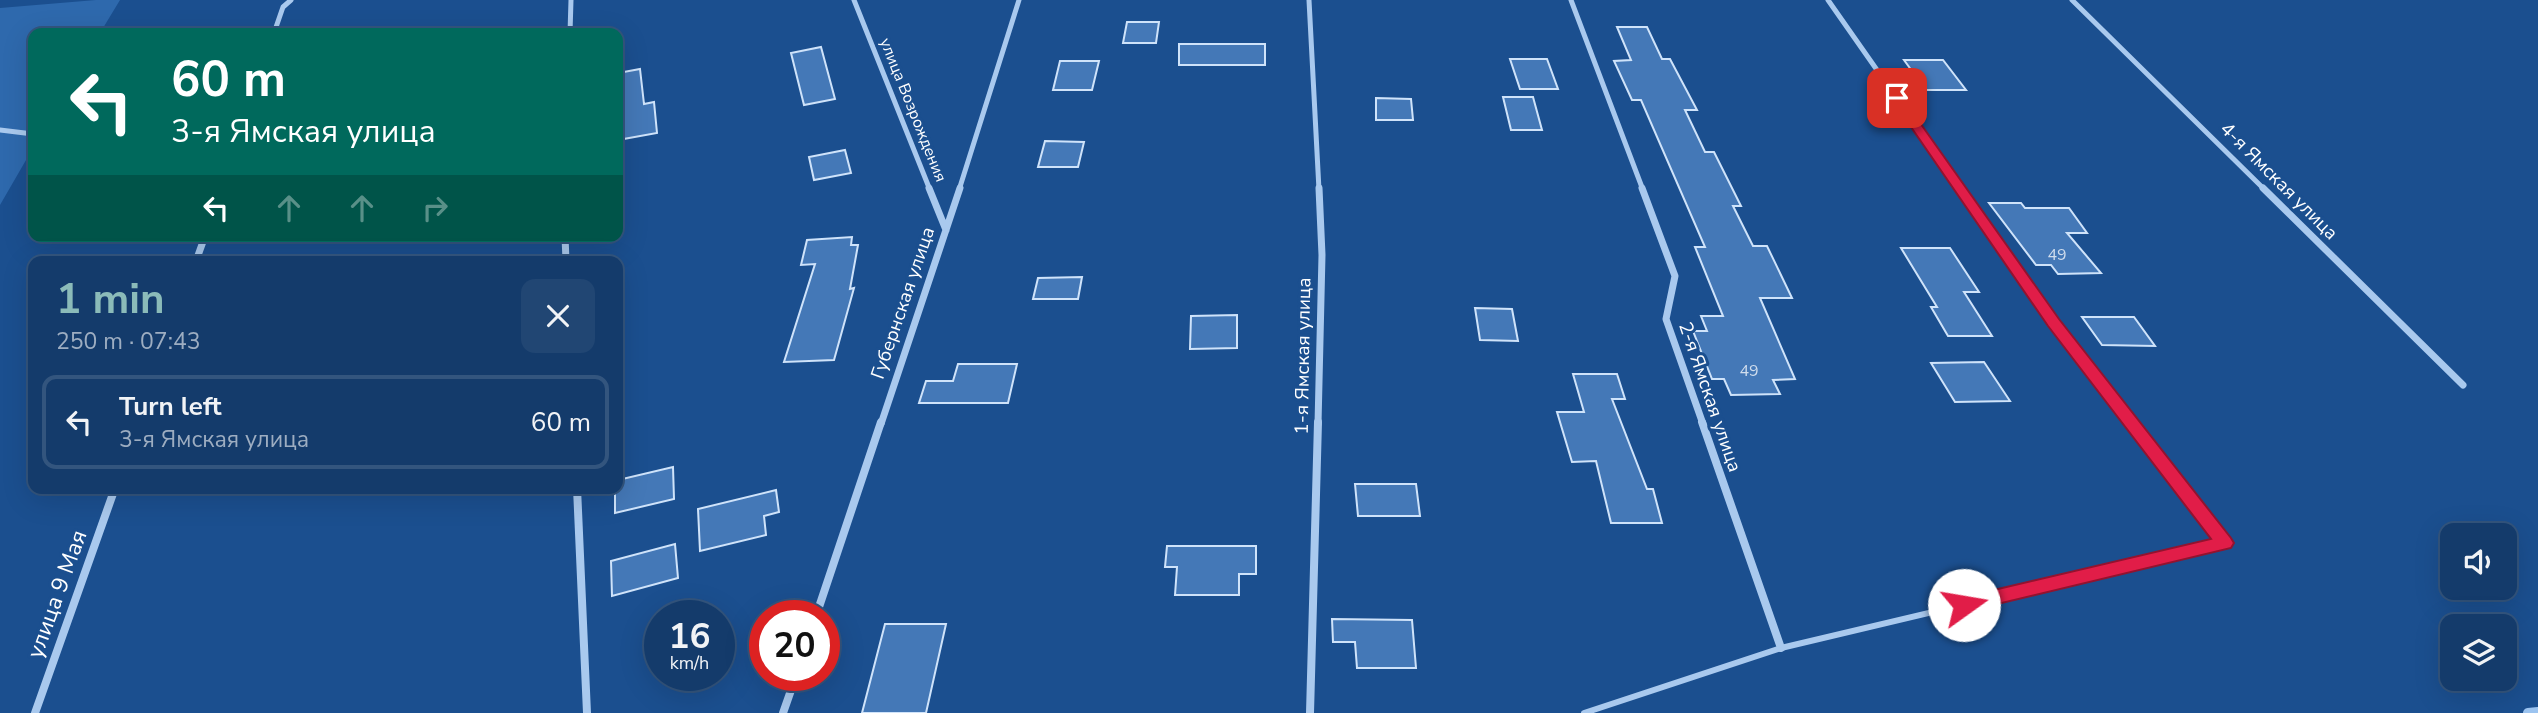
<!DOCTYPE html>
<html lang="en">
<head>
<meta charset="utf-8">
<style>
  :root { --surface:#143b6b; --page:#214673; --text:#f1f3f6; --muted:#9dadc1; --line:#33557e; --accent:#8bbbb9 }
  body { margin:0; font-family:"Nunito Sans",sans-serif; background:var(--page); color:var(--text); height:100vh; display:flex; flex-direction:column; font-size:26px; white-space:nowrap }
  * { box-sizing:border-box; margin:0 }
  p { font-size:23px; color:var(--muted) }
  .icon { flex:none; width:38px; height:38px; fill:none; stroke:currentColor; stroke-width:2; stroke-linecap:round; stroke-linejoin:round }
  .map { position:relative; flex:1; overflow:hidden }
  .details { position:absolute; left:28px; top:256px; width:595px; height:238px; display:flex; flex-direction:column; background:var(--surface); border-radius:14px; box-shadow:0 7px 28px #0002,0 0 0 2px var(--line) }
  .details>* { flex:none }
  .top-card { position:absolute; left:28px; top:28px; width:595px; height:214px; border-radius:14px; box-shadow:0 7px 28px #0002,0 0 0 2px var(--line); background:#00695c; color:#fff; overflow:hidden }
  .buttons { position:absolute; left:2440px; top:523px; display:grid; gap:14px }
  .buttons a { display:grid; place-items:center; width:77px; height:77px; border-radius:14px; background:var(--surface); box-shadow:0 7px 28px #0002,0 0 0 2px var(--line); font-size:35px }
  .speed { position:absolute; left:644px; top:600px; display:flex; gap:14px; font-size:35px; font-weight:700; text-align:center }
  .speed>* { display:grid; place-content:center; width:91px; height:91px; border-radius:50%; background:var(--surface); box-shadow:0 7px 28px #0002,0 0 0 2px var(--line); line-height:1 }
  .speed small { font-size:18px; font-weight:400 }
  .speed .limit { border:10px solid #d22; background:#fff; color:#111 }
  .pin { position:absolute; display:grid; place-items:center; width:60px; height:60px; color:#fff; margin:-30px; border-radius:14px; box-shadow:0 4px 10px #0006 }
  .me { position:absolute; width:77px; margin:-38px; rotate:77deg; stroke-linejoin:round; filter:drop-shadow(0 0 5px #0008) }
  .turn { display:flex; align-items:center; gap:24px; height:147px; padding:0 28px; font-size:32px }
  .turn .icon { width:91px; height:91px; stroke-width:2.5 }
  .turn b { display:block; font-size:49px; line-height:60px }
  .lanes { display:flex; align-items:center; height:66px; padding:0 28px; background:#0003; justify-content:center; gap:35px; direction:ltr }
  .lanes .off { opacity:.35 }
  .round { display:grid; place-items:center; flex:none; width:74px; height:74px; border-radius:14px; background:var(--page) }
  .headline { display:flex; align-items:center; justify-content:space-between; height:119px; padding:0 28px }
  h1 { font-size:42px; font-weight:700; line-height:52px; color:var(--accent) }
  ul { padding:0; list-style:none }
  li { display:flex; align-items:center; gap:21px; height:94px; margin:0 14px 10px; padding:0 14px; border:4px solid var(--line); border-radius:14px }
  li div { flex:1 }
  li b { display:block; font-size:26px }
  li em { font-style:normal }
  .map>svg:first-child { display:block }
  .green { fill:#2e69ad }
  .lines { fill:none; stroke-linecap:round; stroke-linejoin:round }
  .stream { stroke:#9cc4f0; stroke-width:10 }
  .building { fill:#4478b7; stroke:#cfe3fa; stroke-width:2 }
  .service { stroke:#a9c9ee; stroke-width:6 }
  .minor-far2 { stroke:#a9c9ee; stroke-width:5 }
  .minor-far1 { stroke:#a9c9ee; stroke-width:7 }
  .minor { stroke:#a9c9ee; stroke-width:8 }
  .route { fill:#e11d48; stroke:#92132f; stroke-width:2 }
  .labels { text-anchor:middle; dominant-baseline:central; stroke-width:6; stroke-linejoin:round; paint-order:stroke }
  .far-street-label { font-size:16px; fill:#fff; stroke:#1b4f8f }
  .number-label { font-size:16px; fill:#d0dded }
  .street-label { font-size:19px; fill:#fff; stroke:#1b4f8f }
  .near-street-label { font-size:23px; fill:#fff; stroke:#1b4f8f }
</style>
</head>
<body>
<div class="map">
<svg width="2538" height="713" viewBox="0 0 2538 713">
  <rect width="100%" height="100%" fill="#1b4f8f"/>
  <!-- green -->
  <path class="green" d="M96 0H120L100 33H33V148L0 205V8Z"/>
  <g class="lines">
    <!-- stream -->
    <path class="stream" d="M2528 713 2538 712"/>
  </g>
  <!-- building -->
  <path class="building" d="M1127 22H1159L1156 43H1123Z
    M1617 27H1647L1662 59H1670L1697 110H1685L1705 152H1714L1741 206H1733L1753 246H1767L1792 298H1760L1795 379 1773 380 1780 394 1731 395 1724 379H1712L1693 331H1707L1701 316H1723L1695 247H1705L1641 100H1632L1614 61 1631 60Z
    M1179 44H1265V65H1179Z
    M821 47 835 99 804 105 791 53Z
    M1510 59H1547L1558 89H1520Z
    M1904 60H1943L1966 90H1926Z
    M1060 61H1099L1092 90H1053Z
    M640 69 644 104 654 102 657 133 618 140V73Z
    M1503 97H1533L1542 130H1511Z
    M1376 98 1411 99 1413 120H1376Z
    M1045 141 1084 142 1078 167H1038Z
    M845 150 851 173 814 180 809 157Z
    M1989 203H2021L2025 208H2069L2087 233H2067L2101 273 2058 274 2051 265H2036Z
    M852 237 851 245H858L850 289 854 288 834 360 784 362 815 264 801 265 807 240Z
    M1901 248H1950L1979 292H1964L1992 336H1948L1931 307H1937Z
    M1082 277 1078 299H1033L1038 278Z
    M1475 308 1512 309 1518 341 1480 340Z
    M1237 315V348L1190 349 1191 316Z
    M2082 317H2134L2155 346 2102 345Z
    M1984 362 2010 401 1955 402 1931 363Z
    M958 364H1017L1008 403H919L926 381H953Z
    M1573 374H1617L1625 399H1612L1647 489H1653L1662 523H1611L1596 461 1572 462 1557 412H1584Z
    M673 467 674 499 615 513V488H618V480Z
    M1355 484H1416L1420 516H1358Z
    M776 490 779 512 764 516 766 535 700 551 698 509Z
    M675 544 678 578 612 596 611 561Z
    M1167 546H1256V574H1239V595H1175L1177 567H1165Z
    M1332 619 1412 620 1416 668H1357L1355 642H1333Z
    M885 624H946L926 713H862Z"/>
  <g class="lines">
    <!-- service -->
    <path class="service" d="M1584 713 1781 648 2224 543"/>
    <!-- minor-far2 -->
    <path class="minor-far2" d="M854 0 930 190
      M1309 0 1319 190
      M1571 0 1643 190
      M1828 0 1961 190
      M2072 0 2265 190
      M274 33 283 7 291 0
      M570 33 571 0
      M0 130 33 134
      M959 190 1019 0"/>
    <!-- minor-far1 -->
    <path class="minor-far1" d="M929 188 946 230
      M1642 188 1675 276 1666 319 1703 424
      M1960 188 2054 323 2132 424
      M2263 188 2463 385
      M565 236 566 261
      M196 261 205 236
      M881 424 960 188
      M1318 424 1322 255 1319 188"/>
    <!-- minor -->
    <path class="minor" d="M1702 422 1781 648
      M2131 422 2224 543
      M577 488 587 713
      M816 616 881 422
      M35 713 115 488
      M783 713 796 676
      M1310 713 1318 422"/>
  </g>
  <!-- route -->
  <path class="route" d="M1897 94 1901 96 2059 319 2231 538 2234 543 2231 548 1964 612 1957 610 1954 605 1957 599 1964 597 2211 539 2048 326 1891 98Z"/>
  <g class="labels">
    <!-- far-street labels -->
    <g class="far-street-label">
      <text transform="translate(913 110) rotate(68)">улица Возрождения</text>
    </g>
    <!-- number labels -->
    <g class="number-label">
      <text x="2057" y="255">49</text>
      <text x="1749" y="371">49</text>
    </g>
    <!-- street labels -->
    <g class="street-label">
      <text transform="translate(2279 181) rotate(45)">4-я Ямская улица</text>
      <text transform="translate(903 303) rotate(-71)">Губернская улица</text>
      <text transform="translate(1303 356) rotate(-89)">1-я Ямская улица</text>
      <text transform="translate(1710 397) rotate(71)">2-я Ямская улица</text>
    </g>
    <!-- near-street labels -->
    <g class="near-street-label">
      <text transform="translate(57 594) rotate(-70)">улица 9 Мая</text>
    </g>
  </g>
</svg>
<div class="buttons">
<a><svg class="icon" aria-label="sound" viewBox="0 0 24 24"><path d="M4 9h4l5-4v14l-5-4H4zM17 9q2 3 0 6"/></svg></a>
<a><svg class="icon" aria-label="layers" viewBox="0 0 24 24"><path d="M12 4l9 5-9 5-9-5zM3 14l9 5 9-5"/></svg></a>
</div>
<div class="speed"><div>16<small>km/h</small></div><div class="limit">20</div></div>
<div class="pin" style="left:1897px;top:98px;background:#d93025"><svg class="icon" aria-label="arrive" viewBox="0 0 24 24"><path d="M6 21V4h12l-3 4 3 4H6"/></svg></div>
<svg class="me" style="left:1964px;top:605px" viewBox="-20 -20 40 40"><circle r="19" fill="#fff"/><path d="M0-13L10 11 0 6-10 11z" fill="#e11d48"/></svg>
<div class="top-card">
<div class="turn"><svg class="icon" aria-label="left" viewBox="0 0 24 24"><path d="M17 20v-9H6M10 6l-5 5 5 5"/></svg><div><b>60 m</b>3-я Ямская улица</div></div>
<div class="lanes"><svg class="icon" aria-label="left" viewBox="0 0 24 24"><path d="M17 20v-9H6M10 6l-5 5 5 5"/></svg><svg class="icon off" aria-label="ahead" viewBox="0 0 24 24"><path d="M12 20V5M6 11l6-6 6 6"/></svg><svg class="icon off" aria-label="ahead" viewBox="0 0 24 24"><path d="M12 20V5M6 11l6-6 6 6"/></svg><svg class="icon off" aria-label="right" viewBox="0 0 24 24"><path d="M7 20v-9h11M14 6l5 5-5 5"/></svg></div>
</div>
<section class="details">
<div class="headline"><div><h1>1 min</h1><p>250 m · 07:43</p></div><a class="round"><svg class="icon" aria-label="close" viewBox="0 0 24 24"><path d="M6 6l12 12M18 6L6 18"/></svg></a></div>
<ul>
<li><svg class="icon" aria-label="left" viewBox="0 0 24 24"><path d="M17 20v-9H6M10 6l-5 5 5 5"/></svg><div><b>Turn left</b><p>3-я Ямская улица</p></div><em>60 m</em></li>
</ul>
</section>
</div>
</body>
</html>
